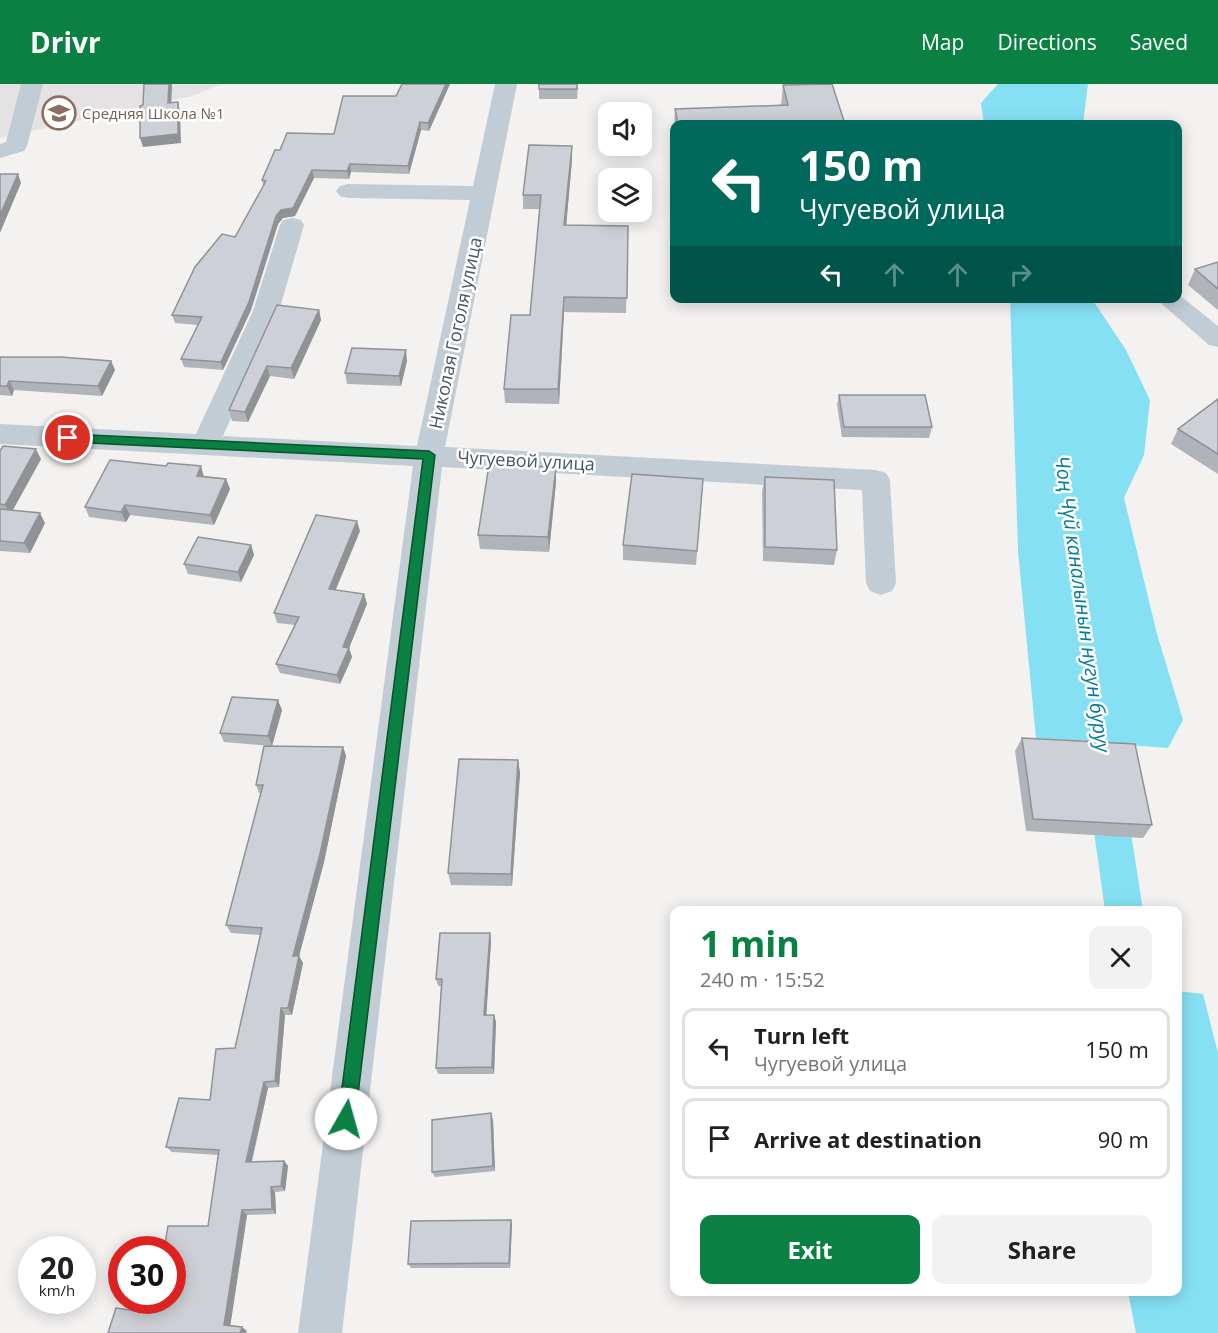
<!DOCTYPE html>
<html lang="en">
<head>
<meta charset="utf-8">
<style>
  :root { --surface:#fff; --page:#f2f2f2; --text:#202124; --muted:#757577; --line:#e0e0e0; --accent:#0b8043 }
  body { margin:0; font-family:"Open Sans",sans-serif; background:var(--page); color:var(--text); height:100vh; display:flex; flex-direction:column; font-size:22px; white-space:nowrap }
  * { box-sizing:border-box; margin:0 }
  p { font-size:20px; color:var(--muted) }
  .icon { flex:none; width:33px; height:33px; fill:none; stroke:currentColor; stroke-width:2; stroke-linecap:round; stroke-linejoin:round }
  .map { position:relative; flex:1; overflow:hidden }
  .panel { position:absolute; left:670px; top:822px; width:512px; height:390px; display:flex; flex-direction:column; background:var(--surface); border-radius:12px; box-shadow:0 3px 15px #0003 }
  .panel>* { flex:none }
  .top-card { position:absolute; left:670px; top:36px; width:512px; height:183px; border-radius:12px; box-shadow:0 3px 15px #0003; background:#00695c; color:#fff; overflow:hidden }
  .fabs { position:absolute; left:598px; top:18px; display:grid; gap:12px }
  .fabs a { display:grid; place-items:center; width:54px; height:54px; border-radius:12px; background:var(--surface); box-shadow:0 3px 15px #0003; font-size:30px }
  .speed { position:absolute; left:18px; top:1152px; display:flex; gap:12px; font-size:30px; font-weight:700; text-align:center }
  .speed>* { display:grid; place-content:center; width:78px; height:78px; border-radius:50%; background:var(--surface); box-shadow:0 3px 15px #0003; line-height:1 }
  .speed small { font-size:15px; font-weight:400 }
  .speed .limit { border:9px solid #d22; background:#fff; color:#111 }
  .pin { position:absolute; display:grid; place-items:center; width:51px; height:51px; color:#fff; margin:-26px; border:3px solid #fff; border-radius:50%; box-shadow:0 2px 6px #0007 }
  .me { position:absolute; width:66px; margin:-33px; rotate:7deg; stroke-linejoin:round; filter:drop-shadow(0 0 4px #0008) }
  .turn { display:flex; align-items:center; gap:21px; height:126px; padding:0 30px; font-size:27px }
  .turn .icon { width:78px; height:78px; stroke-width:2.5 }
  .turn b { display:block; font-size:42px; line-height:51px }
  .lanes { display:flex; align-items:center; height:57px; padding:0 30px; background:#0003; justify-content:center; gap:30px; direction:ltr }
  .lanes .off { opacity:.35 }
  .round { display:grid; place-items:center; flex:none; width:63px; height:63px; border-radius:12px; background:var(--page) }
  .headline { display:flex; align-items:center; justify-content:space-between; height:102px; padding:0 30px }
  h1 { font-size:36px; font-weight:700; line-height:45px; color:var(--accent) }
  .cta { display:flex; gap:12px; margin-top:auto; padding:12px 30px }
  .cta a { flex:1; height:69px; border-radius:12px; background:var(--accent); color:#fff; font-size:24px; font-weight:700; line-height:69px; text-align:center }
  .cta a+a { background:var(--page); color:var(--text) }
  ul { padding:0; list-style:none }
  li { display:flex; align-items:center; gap:18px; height:81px; margin:0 12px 9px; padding:0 18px; border:3px solid var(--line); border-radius:12px }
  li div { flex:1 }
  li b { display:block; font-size:22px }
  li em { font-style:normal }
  header { display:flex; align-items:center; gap:36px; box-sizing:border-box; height:84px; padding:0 30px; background:var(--accent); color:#fff }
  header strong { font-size:28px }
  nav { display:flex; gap:33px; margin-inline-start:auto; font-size:21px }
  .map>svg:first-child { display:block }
  .education { fill:#e5e2e3 }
  .water { fill:#86e0f4 }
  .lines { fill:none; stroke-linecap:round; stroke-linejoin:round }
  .canal { fill:#86e0f4; fill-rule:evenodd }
  .minor { fill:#c1ccd4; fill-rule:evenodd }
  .wall { fill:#b0b3b8 }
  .shaded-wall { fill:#909296 }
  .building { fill:#cdd0d6; stroke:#909296; stroke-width:1.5 }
  .route { fill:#0b8043; stroke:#07532c; stroke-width:1.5 }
  .labels { text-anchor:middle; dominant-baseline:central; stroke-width:5; stroke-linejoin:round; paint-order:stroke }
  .far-education-label { font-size:15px; fill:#785e54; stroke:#fff; text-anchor:start }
  .street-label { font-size:18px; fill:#475561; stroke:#fff }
  .water-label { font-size:20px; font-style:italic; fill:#037c99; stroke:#fff }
</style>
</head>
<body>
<header>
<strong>Drivr</strong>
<nav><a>Map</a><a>Directions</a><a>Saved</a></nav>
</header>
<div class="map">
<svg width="1218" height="1249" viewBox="0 0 1218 1249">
  <rect width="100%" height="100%" fill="#f4f1f1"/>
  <!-- education -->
  <path class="education" d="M0 0H222L192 12 0 54Z"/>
  <!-- water -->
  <path class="water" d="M998 0H1088L1083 40H984L981 19Z
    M1010 215H1092L1126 266 1150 316 1144 371 1124 414 1157 550 1183 636 1168 664 1036 654 1018 467Z
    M1178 907 1203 910 1218 969V1249H1136L1128 1208H1178Z"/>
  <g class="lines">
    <!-- canal -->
    <path class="canal" d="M1106 690 1119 694 1124 705 1143 826H1105L1088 705 1093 694Z"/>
    <!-- minor -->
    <path class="minor" d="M21 0H43L27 62 24 67 0 74V60L6 58Z
      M495 0H517L445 363 876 386 886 389 890 396 896 499 892 507 881 511 870 507 866 499 862 406 442 383 342 1249H298L413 382 0 360V340L196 350 253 227 280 141 283 136 292 134 301 136 304 141 279 227 223 352 417 362 470 116 348 114 340 112 336 107 340 102 348 100 473 102Z
      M1178 210 1218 242V263L1209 261 1155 214H1178Z"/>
  </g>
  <!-- wall -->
  <path class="wall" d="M402 0H450L429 47 421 46 409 90 351 88 349 95 314 94 295 132 283 134 278 140 251 226 223 286 184 283 181 275 198 241 175 239 172 231 235 153 263 102 262 96 280 66 334 50 396 12Z
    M578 0 577 15H539V5Z
    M783 1 845 40H675V49L674 45 675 25 781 22Z
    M572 62V76L566 141 628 142 626 229 564 228 559 320 505 319 504 305 530 231 540 125H523V111Z
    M1218 178V226L1188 201 1195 185Z
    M277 221 319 226 321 236 294 295 270 292 248 338 232 337 229 326Z
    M0 273 111 277 115 286 102 312 14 306 12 312 0 311Z
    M407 277 401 302 347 300 345 289Z
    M839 311 932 343 929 354 842 353 837 321Z
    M1218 315V390L1171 360 1178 345Z
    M0 367 41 375 13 426 45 439 30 469 0 467Z
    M556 383V398L549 468 480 465 478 451Z
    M204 392 226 395 230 405 214 441 130 431 126 438 89 433 85 423Z
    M765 393 837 466 834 481 763 477 762 407Z
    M703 395 696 481 623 476V461Z
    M360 447 335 506 364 510 367 520 349 564 352 573 340 600 280 589 276 580 295 541 277 539 274 529Z
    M251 461 254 471 241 498 188 490 184 480Z
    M282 626 272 662 224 658 220 649Z
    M1022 654 1152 741 1143 754 1026 747 1015 667Z
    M343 663 346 672 324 778 299 872 303 879 292 931H285L279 1003 268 1004 252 1078 284 1077 288 1082 285 1107 275 1108 276 1130 247 1131 230 1242 247 1247 151 1229 208 1142 218 1071 172 1068 166 1063 210 1016 235 964 260 851 231 849 226 841 261 709H259L256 701Z
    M518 676 520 689 512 802 451 801 448 789Z
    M490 849 491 857 486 931H494L496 938 494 990H438L436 984 441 902H438L436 895Z
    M493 1036 495 1087 435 1093 432 1088Z
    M512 1141 510 1184H411L408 1180Z"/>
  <!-- shaded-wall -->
  <path class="shaded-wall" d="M169 0H172L171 28 168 19Z
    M446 0H450L429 47 428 39Z
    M178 18 180 27 181 59 143 63 140 54Z
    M420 38 421 46 409 90 408 82Z
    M572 62V76L565 155 564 141Z
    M350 80 351 88 349 95 347 87Z
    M312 86 314 94 295 132 283 134 278 140 251 226 223 286 221 278 276 132Z
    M18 90 21 99 0 149V131Z
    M564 213V228L559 320 558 305Z
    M319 226 321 236 294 295 291 284Z
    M406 266 407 277 401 302 399 292Z
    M111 277 115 286 102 312 98 302Z
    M267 282 270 292 248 338 245 328Z
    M9 297 14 306 12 312 7 302Z
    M36 365 41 375 10 431 5 421Z
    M201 382 204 393 197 392Z
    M556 383V398L549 468 548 453Z
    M226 395 230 405 214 441 210 431Z
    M125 421 130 431 126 438 121 428Z
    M40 429 45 439 30 469 24 459Z
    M357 437 360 447 332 515 329 505Z
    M251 461 254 471 241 498 238 488Z
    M364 510 367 520 349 564 352 573 340 600 337 591 343 563Z
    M278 616 282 626 272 662 268 652Z
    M343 663 346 672 324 778 299 872 303 879 292 931 288 924 293 872Z
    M518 676 520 689 512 802 511 790Z
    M490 849 491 857 486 938 484 931Z
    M281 924 285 931 279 1003 275 997Z
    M494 931 496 938 494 990 492 983Z
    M264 998 268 1004 250 1084 246 1078Z
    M491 1029 493 1036 495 1087 493 1082Z
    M284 1077 288 1082 285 1107 281 1102Z
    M271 1103 275 1108 276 1130 272 1125Z
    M242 1126 247 1131 230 1244 224 1241Z
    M511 1136 512 1141 510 1184 509 1179Z
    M242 1243 247 1247 246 1249H240Z"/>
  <!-- building -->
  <path class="building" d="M144 0H169L168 19 178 18V50L140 54V22L143 21Z
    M402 0H446L428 39 420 38 408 82 350 80 347 87 312 86 293 124 281 126 276 132 249 218 221 278 181 275 202 233 172 231 195 183 222 150 235 153 266 97 262 96 275 66H280L287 49 334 50 343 12H396Z
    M539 0H577V5H539Z
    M832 0 845 40H678L675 25 788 21 783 1Z
    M529 61 572 62 564 141 628 142 627 214 564 213 558 305H504L511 231H530L541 111H523Z
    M0 90H18L0 131Z
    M1218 178V205L1195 185Z
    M277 221 319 226 291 284 267 282 245 328 229 326Z
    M352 264 406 266 399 292 345 289Z
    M0 273H61L111 277 98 302 9 297 7 302H0Z
    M839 311H925L932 343H844Z
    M1218 315V370L1178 345Z
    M3 362 36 365 5 421 0 420V367Z
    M110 376 166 382 168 379 201 382 197 392 226 395 210 431 125 421 121 428 85 423Z
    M489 381 556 383 548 453 478 451Z
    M632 390 703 395 697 467 623 461Z
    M765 393 834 396 837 466 765 463Z
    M0 425 40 429 24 459 0 457Z
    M316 431 357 437 329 505 364 510 343 563 349 564 337 591 276 580 299 533 274 529Z
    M198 453 251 461 238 488 184 480Z
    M232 613 278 616 268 652 220 649Z
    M1022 654 1135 660 1152 741 1033 735Z
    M264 662 343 663 320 770 293 872H299L288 924H281L275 997 264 998 246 1078 284 1077 281 1102 271 1103 272 1125 242 1126 224 1241 242 1243 240 1249H108L116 1224 151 1229 154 1216H172V1166H164L168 1142H208L219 1066 166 1063 179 1014 210 1016 216 965 235 964 262 844 226 841 263 701H256Z
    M459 675 518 676 511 790 448 789Z
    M912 825 913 826H798Z
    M440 849H490L484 931H494L492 983 436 984 442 895H436Z
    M491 1029 493 1082 432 1088V1036Z
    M511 1136 509 1179 408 1180 411 1137Z"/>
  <!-- route -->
  <path class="route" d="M68 350 429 367 435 371 355 1035 352 1041 346 1044 340 1041 338 1035 423 375 68 358 62 354Z"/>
  <!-- icons -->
  <defs>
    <g id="school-ring" transform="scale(1.725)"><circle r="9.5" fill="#fff" stroke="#8d6e63" stroke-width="1.5"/><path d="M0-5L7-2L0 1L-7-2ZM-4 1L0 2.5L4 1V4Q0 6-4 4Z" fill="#8d6e63"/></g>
  </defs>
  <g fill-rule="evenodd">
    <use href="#school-ring" x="59" y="29"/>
  </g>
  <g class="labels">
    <!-- far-education labels -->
    <g class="far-education-label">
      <text x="82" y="29">Средняя Школа №1</text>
    </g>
    <!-- street labels -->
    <g class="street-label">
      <text transform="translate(455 249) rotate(-78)">Николая Гоголя улица</text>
      <text transform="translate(526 376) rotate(3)">Чугуевой улица</text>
    </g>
    <!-- water labels -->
    <g class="water-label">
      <text transform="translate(1083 520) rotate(82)">Чоң Чүй каналынын нугун буруу</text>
    </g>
  </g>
</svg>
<div class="fabs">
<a><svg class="icon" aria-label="sound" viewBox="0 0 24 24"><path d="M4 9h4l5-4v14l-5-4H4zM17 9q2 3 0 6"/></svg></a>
<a><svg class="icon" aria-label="layers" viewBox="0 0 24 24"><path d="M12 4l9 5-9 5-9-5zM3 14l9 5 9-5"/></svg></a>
</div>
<div class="speed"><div>20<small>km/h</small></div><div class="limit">30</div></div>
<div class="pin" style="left:68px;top:354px;background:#d93025"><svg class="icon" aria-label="arrive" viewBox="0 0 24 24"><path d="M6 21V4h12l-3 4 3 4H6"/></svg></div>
<svg class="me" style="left:346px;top:1035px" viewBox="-20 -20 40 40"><circle r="19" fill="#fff"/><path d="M0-13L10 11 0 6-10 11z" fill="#0b8043"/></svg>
<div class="top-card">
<div class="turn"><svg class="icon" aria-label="left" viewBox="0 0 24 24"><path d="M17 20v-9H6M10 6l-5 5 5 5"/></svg><div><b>150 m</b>Чугуевой улица</div></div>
<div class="lanes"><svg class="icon" aria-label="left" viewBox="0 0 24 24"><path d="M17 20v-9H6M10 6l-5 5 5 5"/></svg><svg class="icon off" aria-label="ahead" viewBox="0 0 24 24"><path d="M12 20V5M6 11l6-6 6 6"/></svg><svg class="icon off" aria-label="ahead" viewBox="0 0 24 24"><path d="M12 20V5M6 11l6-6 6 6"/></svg><svg class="icon off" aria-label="right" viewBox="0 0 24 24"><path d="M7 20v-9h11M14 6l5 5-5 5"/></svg></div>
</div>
<section class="panel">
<div class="headline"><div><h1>1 min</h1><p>240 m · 15:52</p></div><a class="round"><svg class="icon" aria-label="close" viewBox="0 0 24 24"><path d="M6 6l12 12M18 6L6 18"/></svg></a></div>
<ul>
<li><svg class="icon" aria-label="left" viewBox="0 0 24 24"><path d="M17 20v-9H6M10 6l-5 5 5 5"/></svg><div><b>Turn left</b><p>Чугуевой улица</p></div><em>150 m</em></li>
<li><svg class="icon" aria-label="arrive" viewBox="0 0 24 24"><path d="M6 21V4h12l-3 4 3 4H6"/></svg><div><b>Arrive at destination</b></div><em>90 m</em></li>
</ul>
<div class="cta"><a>Exit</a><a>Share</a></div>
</section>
</div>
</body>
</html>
